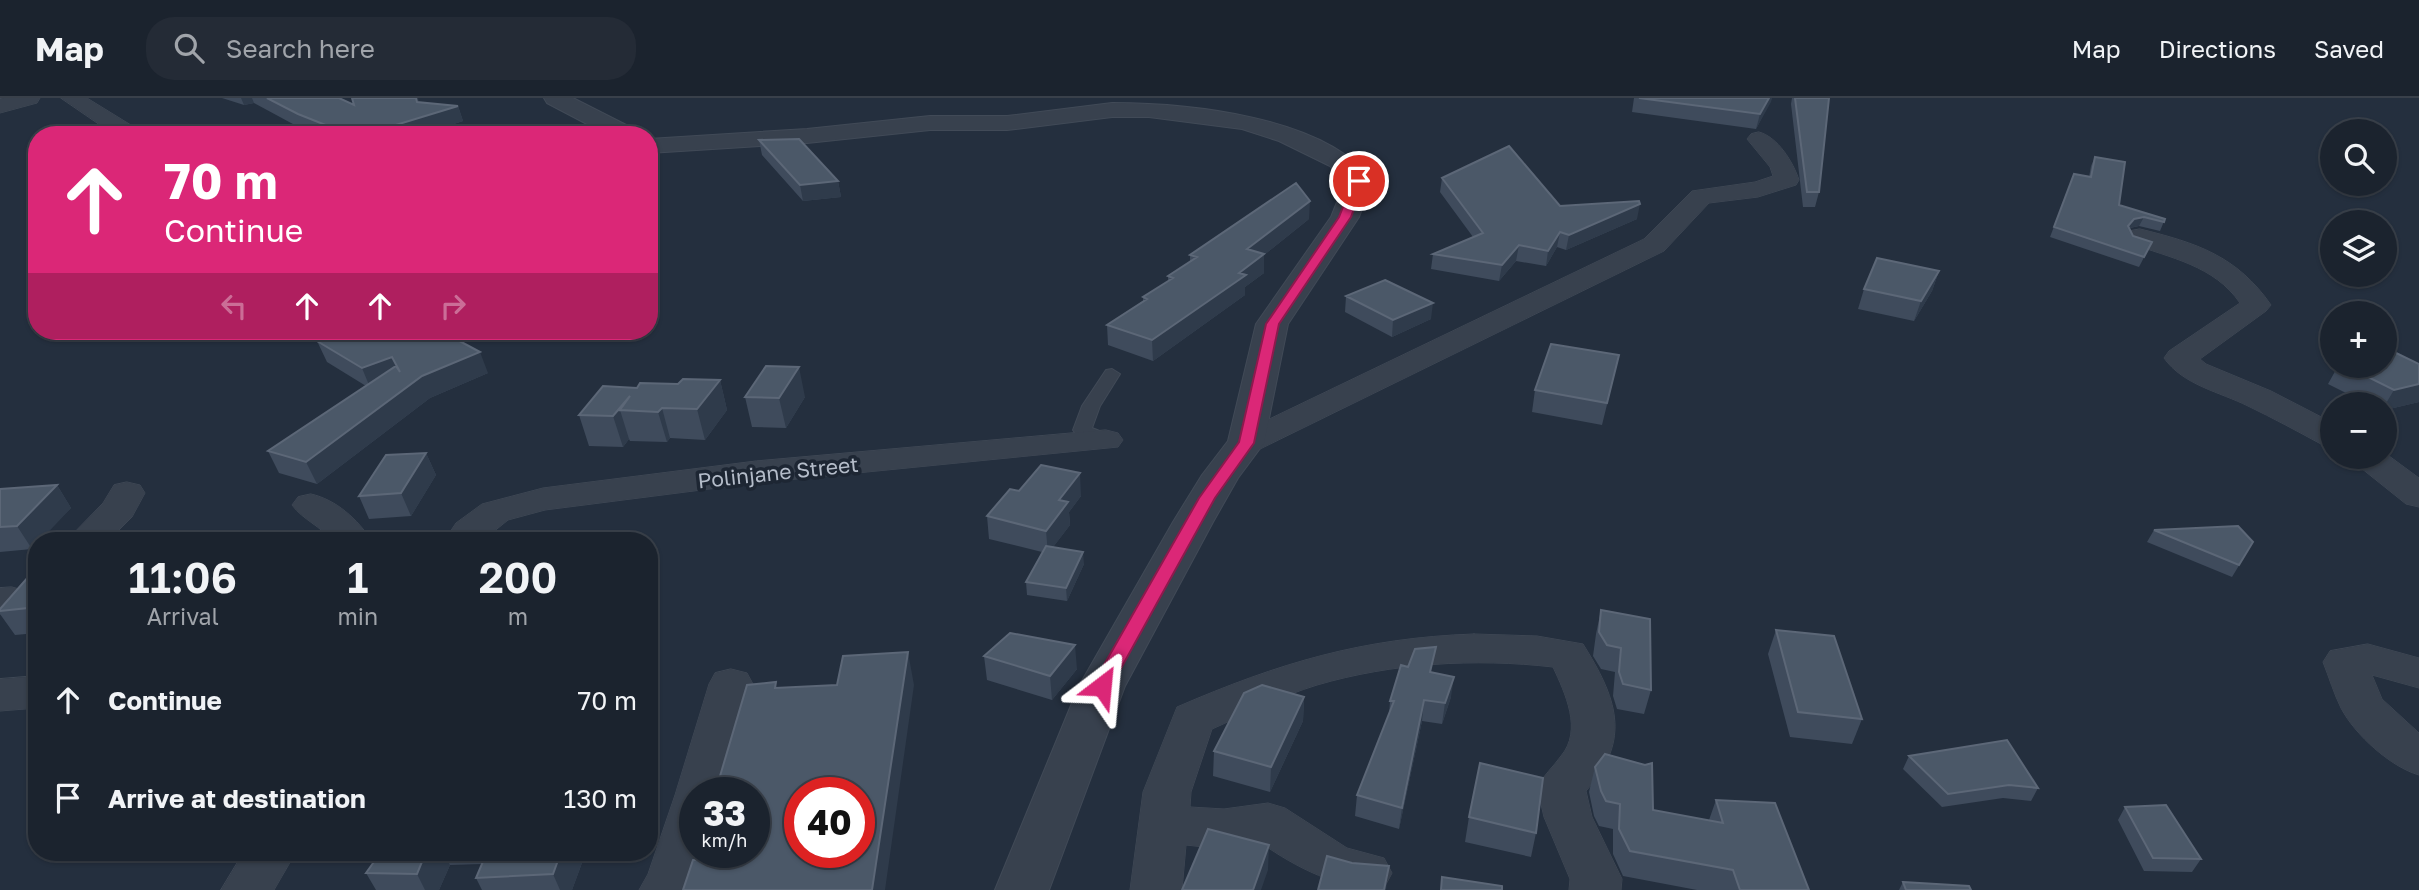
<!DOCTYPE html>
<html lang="en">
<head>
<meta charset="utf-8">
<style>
  :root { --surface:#1b232e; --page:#242b36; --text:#f1f3f6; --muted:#a0a4aa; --line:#39404a }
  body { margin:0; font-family:"Golos Text",sans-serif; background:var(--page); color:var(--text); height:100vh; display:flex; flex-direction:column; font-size:26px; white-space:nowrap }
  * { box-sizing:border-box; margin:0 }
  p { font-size:23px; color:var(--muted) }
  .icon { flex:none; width:38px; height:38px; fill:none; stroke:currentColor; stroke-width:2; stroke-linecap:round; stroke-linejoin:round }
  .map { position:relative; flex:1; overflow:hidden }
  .sheet { position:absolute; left:28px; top:434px; width:630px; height:329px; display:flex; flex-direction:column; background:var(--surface); border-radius:28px; box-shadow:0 2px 5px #0004,0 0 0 2px var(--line) }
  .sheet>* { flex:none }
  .guide { position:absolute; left:28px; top:28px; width:630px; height:214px; border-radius:28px; box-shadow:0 2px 5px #0004,0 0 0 2px var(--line); background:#db2777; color:#fff; overflow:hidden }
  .buttons { position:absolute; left:2320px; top:21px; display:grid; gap:14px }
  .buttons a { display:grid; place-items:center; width:77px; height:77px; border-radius:50%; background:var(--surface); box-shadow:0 2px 5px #0004,0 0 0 2px var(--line); font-size:35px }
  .speed { position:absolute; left:679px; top:679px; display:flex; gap:14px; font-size:35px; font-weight:700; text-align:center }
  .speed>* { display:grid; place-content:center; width:91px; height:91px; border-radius:50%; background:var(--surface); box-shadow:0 2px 5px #0004,0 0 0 2px var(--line); line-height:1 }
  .speed small { font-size:18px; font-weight:400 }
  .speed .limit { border:10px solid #d22; background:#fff; color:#111 }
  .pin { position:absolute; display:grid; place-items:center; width:60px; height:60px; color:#fff; margin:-30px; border:4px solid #fff; border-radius:50%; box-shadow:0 2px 7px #0007 }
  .me { position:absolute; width:77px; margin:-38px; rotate:29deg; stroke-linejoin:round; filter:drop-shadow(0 0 5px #0008) }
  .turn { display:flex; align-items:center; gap:24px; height:147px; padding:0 21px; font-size:32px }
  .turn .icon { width:91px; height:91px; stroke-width:2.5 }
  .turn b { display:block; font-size:49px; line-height:60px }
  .lanes { display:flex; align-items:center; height:66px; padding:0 21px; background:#0003; justify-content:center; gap:35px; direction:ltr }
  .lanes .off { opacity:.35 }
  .eta { display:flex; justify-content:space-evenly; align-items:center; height:119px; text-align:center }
  .eta b { font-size:42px; font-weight:600; line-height:49px }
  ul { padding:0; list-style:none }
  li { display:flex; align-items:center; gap:21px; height:98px; padding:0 21px }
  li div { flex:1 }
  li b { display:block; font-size:26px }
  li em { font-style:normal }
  header { display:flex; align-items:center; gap:42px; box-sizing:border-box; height:98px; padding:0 35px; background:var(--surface); border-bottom:2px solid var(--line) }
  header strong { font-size:33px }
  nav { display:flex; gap:38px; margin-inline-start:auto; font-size:24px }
  .search { width:490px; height:63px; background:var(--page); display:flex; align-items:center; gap:18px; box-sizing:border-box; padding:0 24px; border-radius:28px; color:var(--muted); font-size:26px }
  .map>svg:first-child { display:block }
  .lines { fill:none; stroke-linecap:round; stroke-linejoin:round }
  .service-casing { stroke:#414a57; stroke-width:2 }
  .minor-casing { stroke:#414a57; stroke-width:1 }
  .tertiary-casing { stroke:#414a57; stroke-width:2 }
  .service { fill:#38414e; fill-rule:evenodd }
  .minor { fill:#38414e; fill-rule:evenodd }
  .tertiary { fill:#38414e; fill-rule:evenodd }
  .wall { fill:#3f4b5c }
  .shaded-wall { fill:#2f3b4b }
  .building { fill:#4b5868; stroke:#5c6777; stroke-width:2; fill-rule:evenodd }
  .route { fill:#db2777; stroke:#8e194d; stroke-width:2 }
  .labels { text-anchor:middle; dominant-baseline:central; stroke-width:7; stroke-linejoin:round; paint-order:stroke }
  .street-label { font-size:21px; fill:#b4bcc9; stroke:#1d2633 }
</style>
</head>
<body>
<header>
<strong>Map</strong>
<div class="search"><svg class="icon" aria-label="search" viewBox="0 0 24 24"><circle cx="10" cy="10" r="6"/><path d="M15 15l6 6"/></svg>Search here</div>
<nav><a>Map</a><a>Directions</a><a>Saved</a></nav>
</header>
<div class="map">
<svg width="2419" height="792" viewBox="0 0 2419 792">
  <rect width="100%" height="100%" fill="#242f3e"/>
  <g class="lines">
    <!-- service casing -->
    <g class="service-casing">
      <path id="service" d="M1112 271 1120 276 1100 308 1092 330 1112 338 1115 342 1112 346H1100L1076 336 1073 332 1082 308 1106 272Z"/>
    </g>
    <!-- minor casing -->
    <g class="minor-casing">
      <path id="minor" d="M4 0H40L37 5 0 15V1Z
        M61 0H87L139 32 142 37H115Z
        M1759 34C1778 39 1793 64 1799 82L1796 87 1758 99 1709 105 1664 153 1258 352 1246 355 1234 352 1229 345 1234 338 1644 141 1692 93 1755 84 1773 78 1770 69 1747 41 1751 36Z
        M2140 131C2197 145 2237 158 2271 207L2266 213 2200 261 2206 266 2271 293 2333 325V349L2321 346C2297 333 2273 320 2248 308 2220 294 2183 287 2164 260L2169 253 2240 205C2214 167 2170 160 2130 145L2126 139 2130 133Z
        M1106 332 1118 335 1123 342 1118 349 756 385 545 412 508 422 482 443H444L456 425 482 406 543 390 756 363Z
        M2385 355 2419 380V409L2406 406 2356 366 2350 359H2385Z
        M127 384 140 387 145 395 132 419 108 443H66L103 405 114 387Z
        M311 396C337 402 357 421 372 443H332C321 428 303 422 292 407L298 399Z
        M12 489 26 493 32 502 26 511 0 516V490Z
        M1474 536 1537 538 1583 546C1616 599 1633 641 1586 693L1592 719 1622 781 1621 792H1569L1570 781 1544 719 1537 689C1544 677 1553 669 1561 658 1583 632 1565 595 1553 569 1475 560 1392 565 1317 587 1281 598 1246 616 1212 631L1191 694 1190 709 1224 711 1268 705 1285 710 1347 750 1384 760 1392 775 1384 790C1338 792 1296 769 1261 745L1224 751 1186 747 1182 792H1130L1143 694 1177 609C1279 565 1362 540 1474 536Z
        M2368 546 2419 560V590L2372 577 2382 601 2419 635V677C2391 669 2355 637 2341 610 2334 596 2329 579 2323 564L2330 553Z
        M731 571 747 575 753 586 722 695H695V754H705L696 787 693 792H639L648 776 675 697 709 586 715 575Z
        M37 578V610L0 613V581Z
        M244 754H296L274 792H221Z"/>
    </g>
    <!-- tertiary casing -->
    <g class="tertiary-casing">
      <path id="tertiary" d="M544 0H573L636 32 639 37H608L547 5Z
        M1112 5C1185 5 1327 18 1372 83L1359 119 1288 226 1264 345 1238 380 1213 424 1125 588 1049 792H995L1079 588 1173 424 1202 377 1228 343 1256 226 1331 119 1345 84 1330 68 1279 43 1242 31 1149 19H1112L1007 32H930L807 45 649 55V41L807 31 930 18H1007Z"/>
    </g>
    <!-- service -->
    <use href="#service" class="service"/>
    <!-- minor -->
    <use href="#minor" class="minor"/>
    <!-- tertiary -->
    <use href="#tertiary" class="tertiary"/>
  </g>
  <!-- wall -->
  <path class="wall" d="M222 0H339L354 7 419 4 458 8 463 23 420 37H316L304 32 254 5 244 7Z
    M1634 0H1772L1756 31 1632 14Z
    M1792 0H1829L1819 94 1815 109H1803L1791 6Z
    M759 42 838 83 841 99 803 103 762 57Z
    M2095 59 2119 107 2165 121 2160 133 2139 128 2130 130 2133 138 2152 144 2139 169 2050 139 2074 76 2089 79 2091 68Z
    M1442 80 1560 108 1637 121 1566 152 1557 149 1546 168 1516 163 1499 183 1431 171 1433 156 1473 139 1440 94Z
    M1309 121 1264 157V175L1245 189V197L1153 263 1108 247 1107 227 1143 203V199L1168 183V178L1190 164V157Z
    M1939 173 1932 193 1914 223 1858 211 1864 191Z
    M1346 198 1431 221 1392 239 1345 214Z
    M317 243 488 275 430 300 317 386 279 375 268 353 366 288 327 264Z
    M2419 266V304L2385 312V306H2368L2328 286 2338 268H2385Z
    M1614 278 1602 327 1532 314 1535 292Z
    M720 282 727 312 705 342 670 340 667 344 630 343 629 341 623 349 589 348 579 317 637 290Z
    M745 299H805L786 330 752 329Z
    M426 355 436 377 411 418 369 421 359 398Z
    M57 387 71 410 37 443V446L32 451 0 454V391Z
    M1019 393 1081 398 1069 414 1070 427 1053 449 1084 466 1067 503 1027 497 1026 484 1042 454 989 441 987 418Z
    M2154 432 2246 456 2232 479 2147 444Z
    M37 469V535L15 537 0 516V511Z
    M1601 512 1651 592 1644 616 1617 611 1613 598 1615 574 1601 571 1593 558 1596 536Z
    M1776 532 1862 621 1852 646 1790 639 1768 556Z
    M984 558 1077 571 1052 602 987 582Z
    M1304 599 1303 623 1270 694 1213 678 1214 653Z
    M1451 599 1442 626 1422 623 1399 731 1355 718 1357 697 1389 617 1390 603Z
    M1909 658 2038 690 2031 703 2003 700 1942 709 1903 671Z
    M1595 669 1653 712 1709 722 1716 702 1809 792H1697L1623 778 1613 756V731L1599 728 1594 718 1589 694Z
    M2125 709 2201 761 2192 774 2144 773 2118 722Z
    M1469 719 1536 735 1531 759 1465 744Z
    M381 754H586L572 792H482L476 780 482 766 450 767 439 792H376L366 775Z
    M1903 784 1971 792H1899Z"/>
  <!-- shaded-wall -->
  <path class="shaded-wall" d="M241 0H252L254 5 244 7Z
    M416 0H418L423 18 458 8 463 23 420 37H363Z
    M1769 0H1772L1771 4 1756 31 1760 16Z
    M358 30 361 37H343V34Z
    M838 83 841 99 803 103 800 87Z
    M1310 103 1309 121 1264 157V175L1245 189V197L1153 263 1152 242 1239 175 1247 151Z
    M1640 106 1637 121 1566 152 1569 137Z
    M2144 119 2139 128 2129 130 2128 128 2134 121Z
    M1560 134 1557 149 1546 168 1548 153Z
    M1519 147 1516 163 1499 183 1502 167Z
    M1939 173 1932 193 1914 223 1921 203Z
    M1433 205 1431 221 1392 239 1393 222Z
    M480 254 488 275 430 300 317 386 306 364 422 278Z
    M392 259 401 280 371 292 362 270Z
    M799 269 805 299 786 330 779 300Z
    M720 282 727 312 705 342 697 311Z
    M2419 286V304L2385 312V307L2394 292Z
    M630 298 620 312 629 341 623 349 613 318Z
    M662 310 670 340 667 344 658 314Z
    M426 355 436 377 411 418 401 395Z
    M1080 375 1081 398 1069 414 1070 427 1048 456 1046 433 1059 402Z
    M57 387 71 410 40 443H37V446L32 451 17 428Z
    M318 437 321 443H314Z
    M1083 454 1084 466 1067 503 1066 490Z
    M649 537 658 563 649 586Z
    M1075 547 1077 571 1052 602 1050 578Z
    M908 554 914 587 885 792H872Z
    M1454 579 1451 599 1442 626 1445 605Z
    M1304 599 1303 623 1270 694 1271 669Z
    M1424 602 1422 623 1399 731 1402 710Z
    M1269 747 1268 772 1261 792H1253Z
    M426 754H443L450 767 439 792H425L417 776Z
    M561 754H586L572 792H560L553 776Z
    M1389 768 1386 792H1384Z"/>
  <!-- building -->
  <path class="building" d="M267 0H339L354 7 352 0H416L417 4 458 8 363 37H359L358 30 343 34 298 16Z
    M1639 0H1769L1760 16Z
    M1795 0H1829L1819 94H1807Z
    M799 41 838 83 800 87 759 42Z
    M1509 48 1560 108 1639 103 1640 106 1569 137 1560 134 1548 153 1519 147 1502 167 1433 156 1483 135 1442 80Z
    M2095 59 2125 64 2119 107 2165 121 2164 124 2144 119 2134 121 2128 128 2133 138 2152 144 2144 159 2054 129 2074 76 2091 79Z
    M1296 85 1310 103 1247 151 1264 156 1239 175 1246 177 1152 242 1107 227 1147 201 1143 199 1173 180 1168 178 1197 159 1190 157Z
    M1877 160 1939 173 1921 203 1864 191Z
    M1385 182 1433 205 1393 222 1346 198Z
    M344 233H441L480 254 422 278 306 364 268 353 396 268 400 274 392 259 362 270 317 243Z
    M1551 246 1619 257 1607 305 1535 292Z
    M2392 253 2419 266V286L2394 292 2346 268H2385V255Z
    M766 268 799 269 779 300 745 299Z
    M683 281 720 282 697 311 662 310 658 314 620 312 630 298 613 318 579 317 603 288 637 290 640 285 678 286Z
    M426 355 401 395 359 398 386 357Z
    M1041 367 1080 375 1059 402 1068 404 1046 433 987 418 1010 391 1019 393Z
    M57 387 17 428 0 429V391Z
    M2238 428 2253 444 2239 467 2154 432Z
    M318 437 314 443H252Z
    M1046 448 1083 454 1066 490 1026 484Z
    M37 469V509L0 513V511Z
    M1601 512 1650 521 1651 592 1623 586 1619 574 1621 550 1607 547 1599 534Z
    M1776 532 1834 538 1862 621 1798 614Z
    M1010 535 1075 547 1050 578 984 558Z
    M1436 549 1430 574 1454 579 1445 605 1424 602 1402 710 1357 697 1394 603H1390L1401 567 1408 569 1415 551Z
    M908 554 872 792H683L693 762H695L697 754H754V695H715L747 587 776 584 775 590 837 587 843 558ZM800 695H859V754H800Z
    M1262 587 1304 599 1271 669 1214 653 1244 595Z
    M2007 642 2038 690 2009 687 1948 696 1909 658Z
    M1605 656 1645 667 1652 665 1653 712 1723 725 1716 702 1775 705 1809 792H1740L1733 772 1630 753 1619 731 1620 706 1606 703 1601 693 1595 669Z
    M1480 665 1543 680 1536 735 1469 719Z
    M2166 707 2201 761 2153 760 2125 709Z
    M1208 731 1269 747 1253 792H1182Z
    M381 754H426L417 776 366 775Z
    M487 754H561L553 776 476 780Z
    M1327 758 1352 765 1389 768 1384 792H1318Z
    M1442 779 1502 788V792H1441Z
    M1903 784 1969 788 1971 792H1906Z"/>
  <!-- route -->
  <path class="route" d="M1359 80 1364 83 1351 119 1279 226 1254 345 1215 400 1109 592H1095L1092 588 1199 400 1239 344 1266 226 1339 119 1353 83Z"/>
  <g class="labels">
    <!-- street labels -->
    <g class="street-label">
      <text transform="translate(778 374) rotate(-6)">Polinjane Street</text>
    </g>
  </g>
</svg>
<div class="buttons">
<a><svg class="icon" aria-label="search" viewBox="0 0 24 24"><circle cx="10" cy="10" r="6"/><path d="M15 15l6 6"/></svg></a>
<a><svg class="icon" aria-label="layers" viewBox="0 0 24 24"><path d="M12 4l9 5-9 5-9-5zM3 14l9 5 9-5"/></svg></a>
<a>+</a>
<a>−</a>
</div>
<div class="speed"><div>33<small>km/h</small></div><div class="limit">40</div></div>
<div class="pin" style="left:1359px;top:83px;background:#d93025"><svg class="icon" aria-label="arrive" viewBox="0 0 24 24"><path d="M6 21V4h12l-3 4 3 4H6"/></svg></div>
<svg class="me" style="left:1102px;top:588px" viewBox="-20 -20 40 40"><path d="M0-17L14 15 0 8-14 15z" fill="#db2777" stroke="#fff" stroke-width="4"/></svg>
<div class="guide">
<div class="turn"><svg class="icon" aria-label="ahead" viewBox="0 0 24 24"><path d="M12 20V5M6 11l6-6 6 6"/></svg><div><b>70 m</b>Continue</div></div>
<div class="lanes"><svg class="icon off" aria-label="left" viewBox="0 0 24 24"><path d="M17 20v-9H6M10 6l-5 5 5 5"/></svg><svg class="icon" aria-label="ahead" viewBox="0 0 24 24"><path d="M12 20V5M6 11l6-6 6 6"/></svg><svg class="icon" aria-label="ahead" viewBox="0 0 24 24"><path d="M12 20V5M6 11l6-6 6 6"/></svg><svg class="icon off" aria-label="right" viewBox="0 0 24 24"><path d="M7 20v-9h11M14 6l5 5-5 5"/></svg></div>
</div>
<section class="sheet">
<div class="eta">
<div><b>11:06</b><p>Arrival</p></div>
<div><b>1</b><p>min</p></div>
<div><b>200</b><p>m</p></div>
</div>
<ul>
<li><svg class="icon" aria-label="ahead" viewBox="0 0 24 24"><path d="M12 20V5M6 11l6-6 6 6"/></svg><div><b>Continue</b></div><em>70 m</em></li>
<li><svg class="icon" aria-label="arrive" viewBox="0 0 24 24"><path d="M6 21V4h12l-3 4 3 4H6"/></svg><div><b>Arrive at destination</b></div><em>130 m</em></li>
</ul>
</section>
</div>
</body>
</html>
